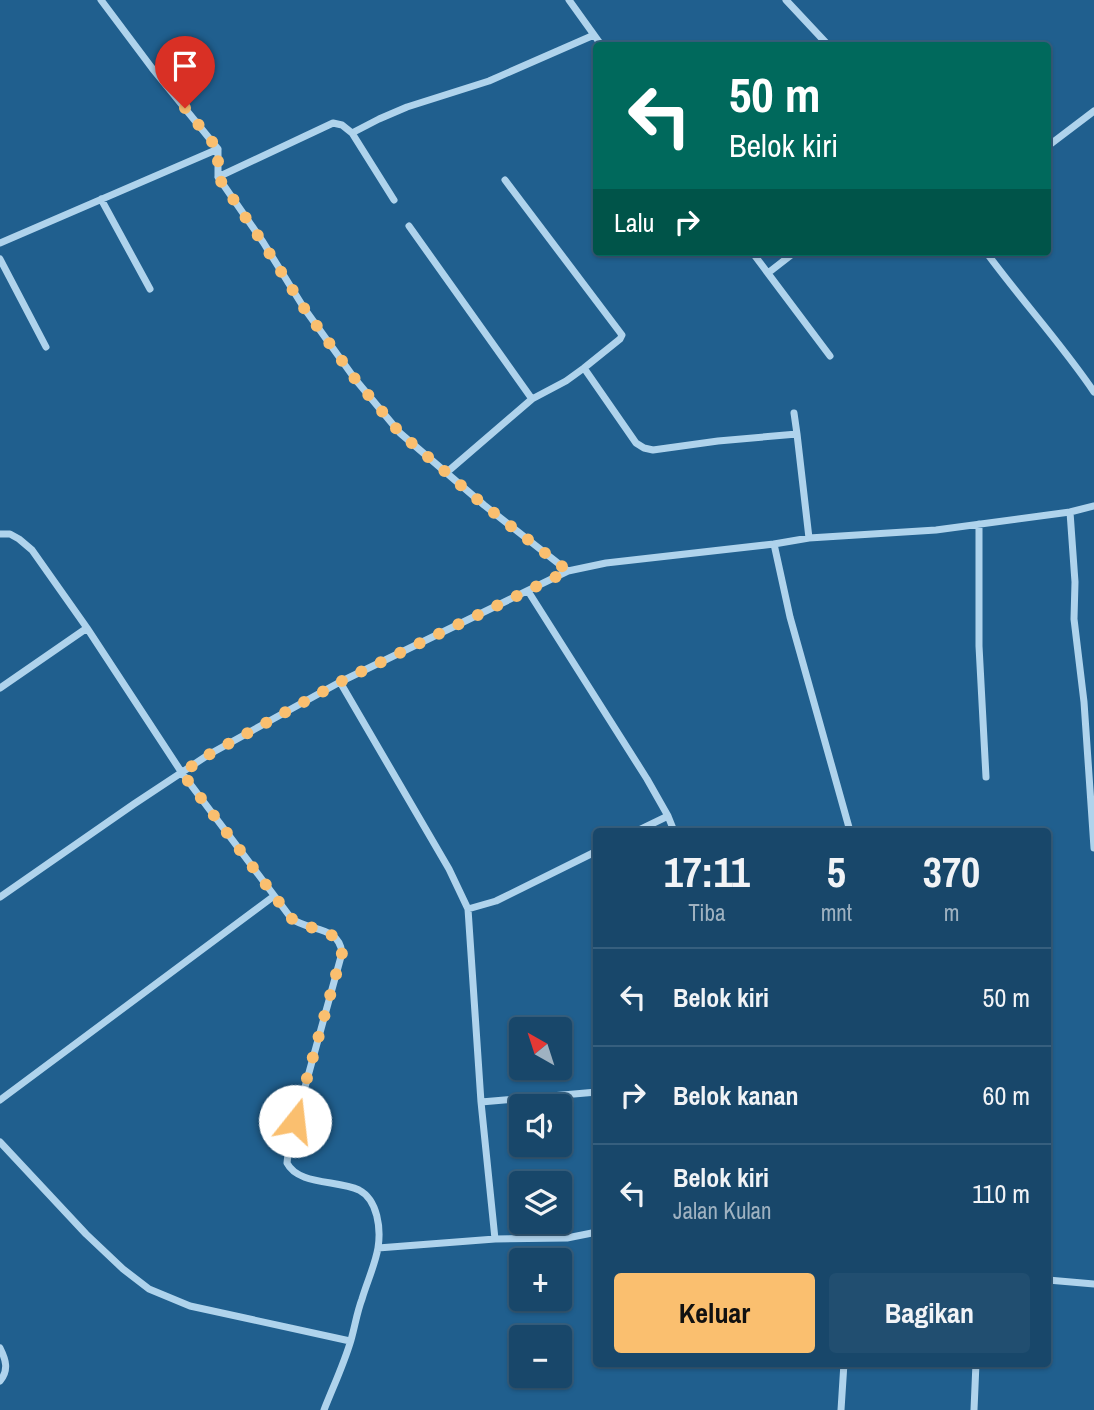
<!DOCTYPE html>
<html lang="id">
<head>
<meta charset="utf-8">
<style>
  :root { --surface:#18476a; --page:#214e70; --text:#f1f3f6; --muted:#9fb2c1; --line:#365f7e; --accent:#fabf6f }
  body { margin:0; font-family:"Archivo Narrow",sans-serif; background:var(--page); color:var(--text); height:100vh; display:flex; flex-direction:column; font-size:26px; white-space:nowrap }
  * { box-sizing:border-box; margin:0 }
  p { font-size:23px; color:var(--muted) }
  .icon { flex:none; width:38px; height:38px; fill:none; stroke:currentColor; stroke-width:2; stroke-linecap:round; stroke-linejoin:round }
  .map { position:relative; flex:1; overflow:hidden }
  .details { position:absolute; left:593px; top:828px; width:458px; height:539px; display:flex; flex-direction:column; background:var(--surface); border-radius:7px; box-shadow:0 2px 5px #0004,0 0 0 2px var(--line) }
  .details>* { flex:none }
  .hud { position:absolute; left:593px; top:42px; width:458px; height:214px; border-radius:7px; box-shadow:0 2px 5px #0004,0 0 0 2px var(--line); background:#00695c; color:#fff; overflow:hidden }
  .needle { width:46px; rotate:321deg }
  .controls { position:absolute; left:509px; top:1017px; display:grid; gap:14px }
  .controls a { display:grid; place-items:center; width:63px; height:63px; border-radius:7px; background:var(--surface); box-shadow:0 2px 5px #0004,0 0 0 2px var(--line); font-size:35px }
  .pin { position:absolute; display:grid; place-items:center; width:60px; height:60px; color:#fff; margin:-72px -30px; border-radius:50% 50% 50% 0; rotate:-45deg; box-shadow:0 0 7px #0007 }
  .pin .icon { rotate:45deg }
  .me { position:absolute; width:77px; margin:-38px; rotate:16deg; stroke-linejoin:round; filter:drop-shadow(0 0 5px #0008) }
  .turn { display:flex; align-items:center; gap:24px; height:147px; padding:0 21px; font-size:32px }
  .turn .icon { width:91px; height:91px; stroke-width:2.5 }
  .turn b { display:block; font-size:49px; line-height:60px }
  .then { display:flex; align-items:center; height:66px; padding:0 21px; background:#0003; gap:14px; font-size:26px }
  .eta { display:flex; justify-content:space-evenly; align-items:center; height:119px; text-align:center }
  .eta b { font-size:42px; font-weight:800; line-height:49px }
  .button { display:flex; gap:14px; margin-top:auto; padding:14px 21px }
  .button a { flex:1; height:80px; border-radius:7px; background:var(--accent); color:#111; font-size:28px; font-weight:800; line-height:80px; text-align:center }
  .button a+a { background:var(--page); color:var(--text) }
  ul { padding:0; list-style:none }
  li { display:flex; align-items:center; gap:21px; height:98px; padding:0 21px; border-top:2px solid var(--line) }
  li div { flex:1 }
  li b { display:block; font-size:26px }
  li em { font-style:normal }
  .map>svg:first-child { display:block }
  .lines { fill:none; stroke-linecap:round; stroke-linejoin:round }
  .minor { stroke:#afd3ec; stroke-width:7 }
  .route { stroke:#fabf6f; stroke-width:12; stroke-dasharray:0 21.6 }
</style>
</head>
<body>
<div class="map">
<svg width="1094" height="1410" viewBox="0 0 1094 1410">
  <rect width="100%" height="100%" fill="#205f8e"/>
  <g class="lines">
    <!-- minor -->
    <path class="minor" d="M101 0 152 68 218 149V177L263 242 304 308 355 379 400 433 484 505 568 571
      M569 0 602 46
      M786 0 829 46
      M352 133 379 119 407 107 489 81 594 35
      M1048 146 1094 111
      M218 177 333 123 342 125 352 133 394 200
      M505 180 622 335 620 339 584 368
      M101 199 150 289
      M409 226 532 399
      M0 243 218 149
      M752 252 830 356
      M986 252C1021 300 1061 343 1094 392
      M0 259 46 347
      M768 273 795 252
      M794 413 797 434
      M446 473 532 399 566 381 584 368 636 443 644 448 653 450 718 441 797 434 809 538
      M1070 512 1075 582 1074 619 1084 702 1094 848
      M979 524V646L986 777
      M0 534H10L19 539 32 550 87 628 182 773 291 918C308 932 339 925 342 953L289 1145 287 1163C298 1185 337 1180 359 1190 378 1200 381 1229 378 1248 375 1265 367 1282 362 1299 357 1312 355 1326 351 1340 344 1364 333 1387 324 1410
      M774 544 790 617 850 831
      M528 591 647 779 668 816 674 831
      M340 682 449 869 468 909 496 901 597 851
      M0 688 87 628
      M637 831 668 816
      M0 897 134 804 208 755 340 682 568 571 606 563 774 544 809 538 936 530 1070 512 1094 506
      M468 909 481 1102 495 1239
      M0 1100 274 896
      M481 1102 597 1092
      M0 1142 86 1234 123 1269 149 1289 190 1306 350 1341
      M378 1248 495 1239 567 1238 597 1232
      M1048 1280 1094 1284
      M0 1348C6 1360 9 1370 0 1381
      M841 1410 844 1363
      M974 1410 976 1363"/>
  </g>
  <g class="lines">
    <!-- route -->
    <path class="route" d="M185 108 218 149V177L263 243 304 308 355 379 400 433 484 505 568 571 340 682 208 755 182 773 291 918C308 932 339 926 342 953L295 1121"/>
  </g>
</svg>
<div class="controls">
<a><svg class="needle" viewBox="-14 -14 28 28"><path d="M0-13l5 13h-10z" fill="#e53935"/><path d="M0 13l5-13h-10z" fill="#9fb2c1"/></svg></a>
<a><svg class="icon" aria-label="sound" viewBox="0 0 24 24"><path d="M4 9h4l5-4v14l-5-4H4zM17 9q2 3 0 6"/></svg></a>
<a><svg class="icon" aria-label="layers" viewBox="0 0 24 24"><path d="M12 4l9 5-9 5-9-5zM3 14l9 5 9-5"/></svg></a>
<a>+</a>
<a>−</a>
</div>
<div class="pin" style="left:185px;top:108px;background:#d93025"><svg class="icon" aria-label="arrive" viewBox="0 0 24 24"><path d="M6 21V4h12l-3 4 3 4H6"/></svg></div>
<svg class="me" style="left:295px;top:1121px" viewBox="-20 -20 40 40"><circle r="19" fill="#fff"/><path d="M0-13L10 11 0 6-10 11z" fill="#fabf6f"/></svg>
<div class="hud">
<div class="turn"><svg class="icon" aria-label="left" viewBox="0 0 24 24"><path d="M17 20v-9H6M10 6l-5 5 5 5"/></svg><div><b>50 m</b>Belok kiri</div></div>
<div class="then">Lalu<svg class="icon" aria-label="right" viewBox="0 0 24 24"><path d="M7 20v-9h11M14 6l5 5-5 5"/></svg></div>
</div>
<section class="details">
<div class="eta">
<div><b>17:11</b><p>Tiba</p></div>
<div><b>5</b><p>mnt</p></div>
<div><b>370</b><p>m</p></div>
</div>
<ul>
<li><svg class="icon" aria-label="left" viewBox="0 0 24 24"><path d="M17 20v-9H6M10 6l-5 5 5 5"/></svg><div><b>Belok kiri</b></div><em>50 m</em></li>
<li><svg class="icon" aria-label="right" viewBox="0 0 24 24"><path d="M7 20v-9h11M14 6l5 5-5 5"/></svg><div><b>Belok kanan</b></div><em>60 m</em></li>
<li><svg class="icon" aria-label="left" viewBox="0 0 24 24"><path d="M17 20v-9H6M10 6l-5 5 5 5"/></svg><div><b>Belok kiri</b><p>Jalan Kulan</p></div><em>110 m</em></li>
</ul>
<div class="button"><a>Keluar</a><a>Bagikan</a></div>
</section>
</div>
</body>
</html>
